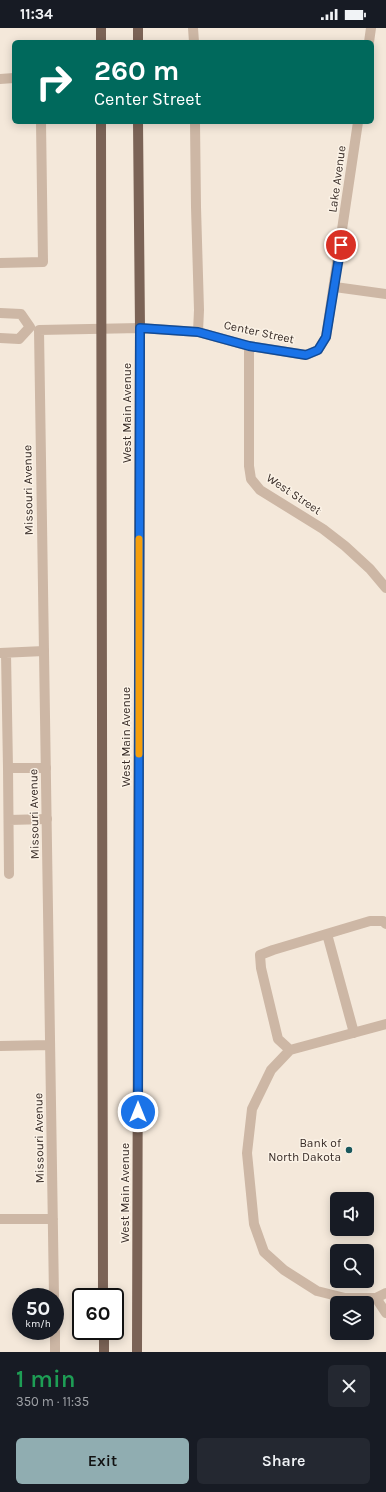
<!DOCTYPE html>
<html lang="en">
<head>
<meta charset="utf-8">
<style>
  :root { --surface:#171b24; --page:#242831; --text:#f1f3f6; --muted:#9ea1a6; --accent:#90adb1 }
  body { margin:0; font-family:Karla,sans-serif; background:var(--page); color:var(--text); height:100vh; display:flex; flex-direction:column; font-size:15px; white-space:nowrap }
  * { box-sizing:border-box; margin:0 }
  p { font-size:13px; color:var(--muted) }
  .icon { flex:none; width:22px; height:22px; fill:none; stroke:currentColor; stroke-width:2; stroke-linecap:round; stroke-linejoin:round }
  .map { position:relative; height:1324px; overflow:hidden }
  .details { display:flex; flex-direction:column; background:var(--surface); flex:1 }
  .details>* { flex:none }
  .guide { position:absolute; left:12px; top:12px; width:362px; height:84px; border-radius:6px; box-shadow:0 2px 10px #0003; background:#00695c; color:#fff; overflow:hidden }
  .controls { position:absolute; left:330px; top:1164px; display:grid; gap:8px }
  .controls a { display:grid; place-items:center; width:44px; height:44px; border-radius:6px; background:var(--surface); box-shadow:0 2px 10px #0003; font-size:20px }
  .speed { position:absolute; left:12px; top:1260px; display:flex; gap:8px; font-size:20px; font-weight:700; text-align:center }
  .speed>* { display:grid; place-content:center; width:52px; height:52px; border-radius:50%; background:var(--surface); box-shadow:0 2px 10px #0003; line-height:1 }
  .speed small { font-size:10px; font-weight:400 }
  .speed .limit { border:2px solid #111; border-radius:6px; background:#fff; color:#111 }
  .pin { position:absolute; display:grid; place-items:center; width:34px; height:34px; color:#fff; margin:-17px; border:2px solid #fff; border-radius:50%; box-shadow:0 1px 4px #0007 }
  .me { position:absolute; width:44px; margin:-22px; rotate:0deg; stroke-linejoin:round; filter:drop-shadow(0 0 3px #0008) }
  .turn { display:flex; align-items:center; gap:14px; height:84px; padding:0 16px; font-size:18px }
  .turn .icon { width:52px; height:52px; stroke-width:2.5 }
  .turn b { display:block; font-size:28px; line-height:34px }
  .round { display:grid; place-items:center; flex:none; width:42px; height:42px; border-radius:6px; background:var(--page) }
  .overview { display:flex; align-items:center; justify-content:space-between; height:68px; padding:0 16px }
  h1 { font-size:24px; font-weight:600; line-height:30px; color:#1e9e55 }
  .action { display:flex; gap:8px; margin-top:auto; padding:8px 16px }
  .action a { flex:1; height:46px; border-radius:6px; background:var(--accent); color:#111; font-size:16px; font-weight:600; line-height:46px; text-align:center }
  .action a+a { background:var(--page); color:var(--text) }
  .status { display:flex; justify-content:space-between; align-items:center; height:28px; padding:0 20px; background:var(--surface); direction:ltr }
  .status svg { height:11px; fill:currentColor }
  .map>svg:first-child { display:block }
  .lines { fill:none; stroke-linecap:round; stroke-linejoin:round }
  .service { stroke:#cdb7a5; stroke-width:10 }
  .minor { stroke:#cdb7a5; stroke-width:10 }
  .primary { stroke:#7b6356; stroke-width:10 }
  .route-casing { stroke:#114b97; stroke-width:10 }
  .route { stroke:#1a73e8; stroke-width:7 }
  .slow { stroke:#f59e0b; stroke-width:7 }
  .poi-dot { fill:#19575c; stroke:#fbf2e6; stroke-width:1.5 }
  .labels { text-anchor:middle; dominant-baseline:central; stroke-width:3; stroke-linejoin:round; paint-order:stroke }
  .street-label { font-size:12px; fill:#382c27; stroke:#fbf2e6 }
  .poi-label { font-size:12px; fill:#382c27; stroke:#fbf2e6; text-anchor:end }
</style>
</head>
<body>
<div class="status"><b>11:34</b><svg viewBox="0 0 49 12"><path d="M0 12V9h3v3zM5 12V6h3v6zM10 12V3h3v9zM15 12V0h3v12zM26 1h20v11H26zM47 4h2v5h-2z"/></svg></div>
<div class="map">
<svg width="386" height="1324" viewBox="0 0 386 1324">
  <rect width="100%" height="100%" fill="#f4e8da"/>
  <g class="lines">
    <!-- service -->
    <path class="service" d="M193 0 194 14
      M0 51 14 50
      M195 94 196 179 199 282 198 304
      M0 235 43 234 41 94
      M0 285 21 286 30 299 19 311 0 310
      M0 625 44 623
      M6 625 8 740
      M9 792 47 791
      M9 846 8 740H46
      M327 906 354 1005
      M386 996 290 1022 271 1042 252 1081 247 1125 254 1196 264 1224 284 1242 317 1263 345 1270H376L386 1265
      M290 1022 278 1011 261 940 260 927 273 922 370 893H383L386 896
      M376 1270 386 1285"/>
    <!-- minor -->
    <path class="minor" d="M369 14 371 0
      M335 259 386 266
      M249 318V438L251 451 260 462 323 501 345 518 370 541 386 560
      M0 1018 50 1017
      M0 1191H53
      M54 1269 39 302 140 300 198 304 249 318 306 327 318 322 326 309 358 94
      M55 1303V1324"/>
    <!-- primary -->
    <path class="primary" d="M101 0V14
      M138 0V14
      M101 94 103 1269
      M104 1303V1324
      M137 1324 140 300 138 94"/>
  </g>
  <g class="lines">
    <!-- route casing -->
    <g class="route-casing">
      <path id="route" d="M138 1084 140 300 198 304 249 318 306 327 318 322 326 309 341 217"/>
    </g>
    <!-- route -->
    <use href="#route" class="route"/>
    <!-- slow -->
    <path class="slow" d="M139 726V511"/>
  </g>
  <!-- markers -->
  <circle class="poi-dot" cx="349" cy="1122" r="4"/>
  <g class="labels">
    <!-- street labels -->
    <g class="street-label">
      <text transform="translate(337 151) rotate(-82)">Lake Avenue</text>
      <text transform="translate(259 304) rotate(12)">Center Street</text>
      <text transform="translate(127 385) rotate(-90)">West Main Avenue</text>
      <text transform="translate(28 462) rotate(-91)">Missouri Avenue</text>
      <text transform="translate(294 466) rotate(34)">West Street</text>
      <text transform="translate(126 709) rotate(-90)">West Main Avenue</text>
      <text transform="translate(34 786) rotate(-91)">Missouri Avenue</text>
      <text transform="translate(39 1110) rotate(-91)">Missouri Avenue</text>
      <text transform="translate(125 1165) rotate(-90)">West Main Avenue</text>
    </g>
    <!-- poi labels -->
    <g class="poi-label">
      <text x="341" y="1115">Bank of<tspan x="341" dy="14">North Dakota</tspan></text>
    </g>
  </g>
</svg>
<div class="controls">
<a><svg class="icon" aria-label="sound" viewBox="0 0 24 24"><path d="M4 9h4l5-4v14l-5-4H4zM17 9q2 3 0 6"/></svg></a>
<a><svg class="icon" aria-label="search" viewBox="0 0 24 24"><circle cx="10" cy="10" r="6"/><path d="M15 15l6 6"/></svg></a>
<a><svg class="icon" aria-label="layers" viewBox="0 0 24 24"><path d="M12 4l9 5-9 5-9-5zM3 14l9 5 9-5"/></svg></a>
</div>
<div class="speed"><div>50<small>km/h</small></div><div class="limit">60</div></div>
<div class="pin" style="left:341px;top:217px;background:#d93025"><svg class="icon" aria-label="arrive" viewBox="0 0 24 24"><path d="M6 21V4h12l-3 4 3 4H6"/></svg></div>
<svg class="me" style="left:138px;top:1084px" viewBox="-20 -20 40 40"><circle r="17" fill="#1a73e8" stroke="#fff" stroke-width="3"/><path d="M0-11L8 9 0 5-8 9z" fill="#fff"/></svg>
<div class="guide">
<div class="turn"><svg class="icon" aria-label="right" viewBox="0 0 24 24"><path d="M7 20v-9h11M14 6l5 5-5 5"/></svg><div><b>260 m</b>Center Street</div></div>
</div>
</div>
<section class="details">
<div class="overview"><div><h1>1 min</h1><p>350 m · 11:35</p></div><a class="round"><svg class="icon" aria-label="close" viewBox="0 0 24 24"><path d="M6 6l12 12M18 6L6 18"/></svg></a></div>
<div class="action"><a>Exit</a><a>Share</a></div>
</section>
</body>
</html>
